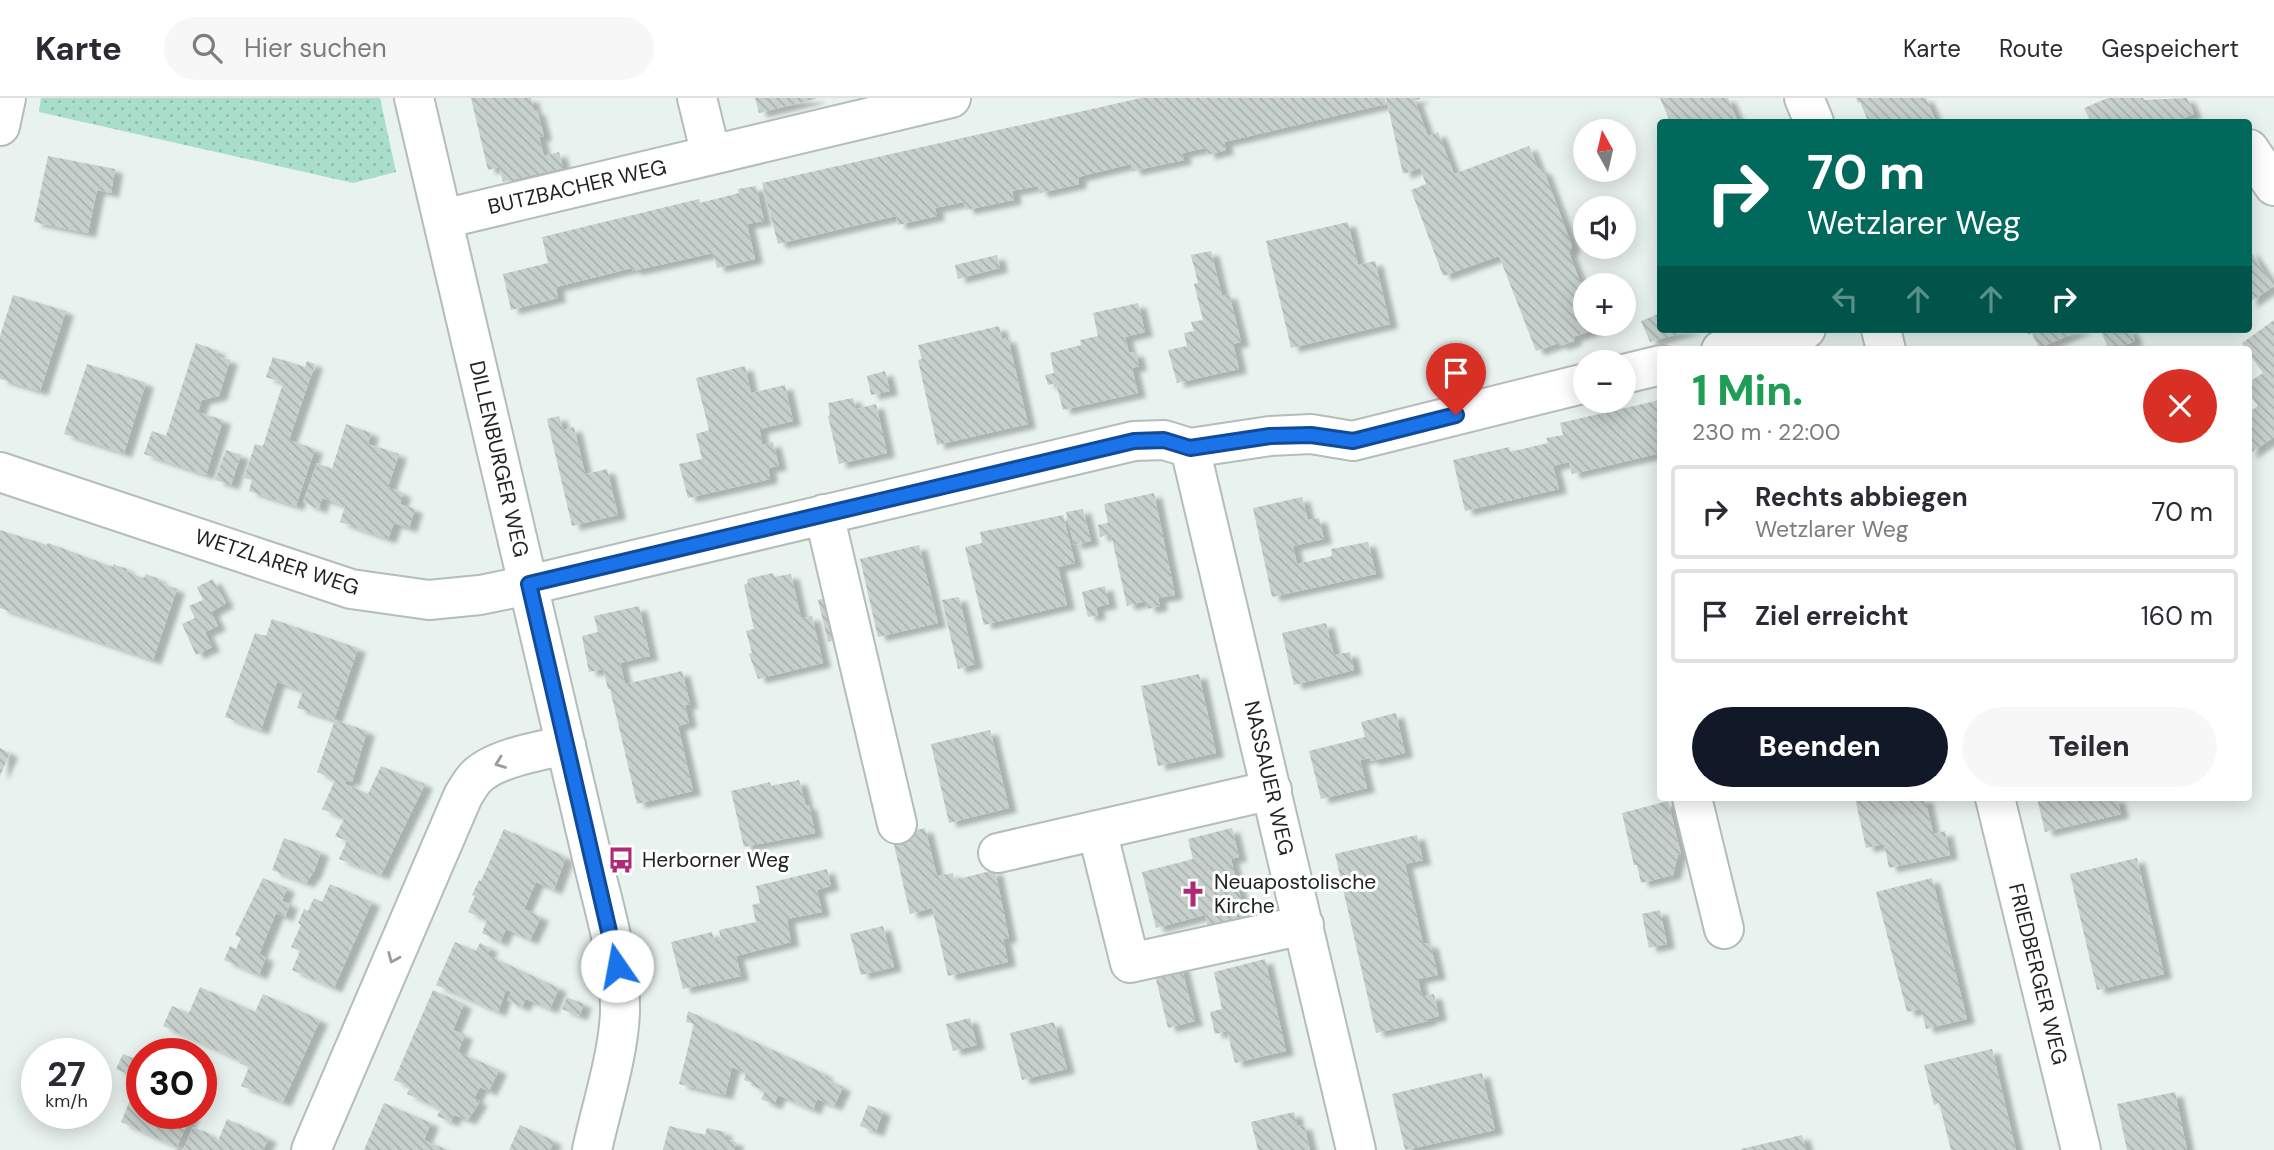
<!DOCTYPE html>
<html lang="de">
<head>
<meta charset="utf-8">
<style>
  :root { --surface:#fff; --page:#f7f7f7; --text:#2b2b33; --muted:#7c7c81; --line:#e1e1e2; --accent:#111827 }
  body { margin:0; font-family:"DM Sans",sans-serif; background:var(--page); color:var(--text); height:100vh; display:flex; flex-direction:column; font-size:26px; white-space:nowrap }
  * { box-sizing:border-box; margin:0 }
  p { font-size:23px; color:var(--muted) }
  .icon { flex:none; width:38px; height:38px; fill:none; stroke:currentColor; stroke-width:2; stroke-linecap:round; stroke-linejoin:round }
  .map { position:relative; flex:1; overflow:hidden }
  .sheet { position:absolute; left:1657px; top:248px; width:595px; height:455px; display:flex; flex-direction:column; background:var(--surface); border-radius:7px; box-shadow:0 4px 18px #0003 }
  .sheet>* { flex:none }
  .banner { position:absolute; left:1657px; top:21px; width:595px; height:214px; border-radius:7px; box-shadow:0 4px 18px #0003; background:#00695c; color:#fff; overflow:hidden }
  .needle { width:46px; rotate:352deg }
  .buttons { position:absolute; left:1573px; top:21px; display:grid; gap:14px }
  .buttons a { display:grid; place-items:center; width:63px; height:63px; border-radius:50%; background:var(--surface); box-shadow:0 4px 18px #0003; font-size:35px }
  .speed { position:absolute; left:21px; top:940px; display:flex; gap:14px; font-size:35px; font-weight:700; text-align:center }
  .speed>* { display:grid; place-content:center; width:91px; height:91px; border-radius:50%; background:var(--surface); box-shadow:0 4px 18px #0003; line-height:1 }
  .speed small { font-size:18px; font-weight:400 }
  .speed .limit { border:10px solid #d22; background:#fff; color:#111 }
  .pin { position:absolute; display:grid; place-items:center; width:60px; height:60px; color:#fff; margin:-72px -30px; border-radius:50% 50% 50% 0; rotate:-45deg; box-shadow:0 0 7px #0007 }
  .pin .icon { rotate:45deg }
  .me { position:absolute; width:77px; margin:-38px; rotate:348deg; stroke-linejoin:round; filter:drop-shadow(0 0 5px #0008) }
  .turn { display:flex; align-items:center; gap:24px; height:147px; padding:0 35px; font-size:32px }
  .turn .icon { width:91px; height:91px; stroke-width:2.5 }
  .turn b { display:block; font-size:49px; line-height:60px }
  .lanes { display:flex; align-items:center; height:66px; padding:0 35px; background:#0003; justify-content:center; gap:35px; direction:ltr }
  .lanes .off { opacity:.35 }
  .round { display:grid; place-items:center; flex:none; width:74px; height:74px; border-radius:37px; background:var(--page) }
  .headline { display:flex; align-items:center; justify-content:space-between; height:119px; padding:0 35px }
  h1 { font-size:42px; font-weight:800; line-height:52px; color:#1e9e55 }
  .cta { display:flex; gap:14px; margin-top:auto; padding:14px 35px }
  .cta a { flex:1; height:80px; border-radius:42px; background:var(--accent); color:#fff; font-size:28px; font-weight:800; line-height:80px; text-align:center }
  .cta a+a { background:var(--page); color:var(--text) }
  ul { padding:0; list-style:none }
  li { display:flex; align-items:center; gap:21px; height:94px; margin:0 14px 10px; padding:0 21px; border:4px solid var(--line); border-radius:7px }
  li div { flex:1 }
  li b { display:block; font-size:26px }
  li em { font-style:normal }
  header { display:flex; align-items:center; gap:42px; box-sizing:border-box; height:98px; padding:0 35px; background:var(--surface); border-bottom:2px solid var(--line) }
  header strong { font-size:33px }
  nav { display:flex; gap:38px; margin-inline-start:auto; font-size:24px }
  .search { width:490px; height:63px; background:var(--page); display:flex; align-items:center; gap:18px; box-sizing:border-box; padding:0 24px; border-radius:38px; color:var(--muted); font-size:26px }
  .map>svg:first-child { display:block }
  .park { fill:url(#park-dots) }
  .building { fill:url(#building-back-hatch); filter:url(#shadow) }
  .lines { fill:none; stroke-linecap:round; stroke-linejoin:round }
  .minor-casing { stroke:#b3bdb9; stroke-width:42 }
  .minor { stroke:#fff; stroke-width:38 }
  .oneway { stroke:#9b9c9c }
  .route-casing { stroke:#114b97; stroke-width:18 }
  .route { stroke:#1a73e8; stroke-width:12 }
  .labels { text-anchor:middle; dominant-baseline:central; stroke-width:6; stroke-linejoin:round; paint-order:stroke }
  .street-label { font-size:21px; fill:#202422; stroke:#fff }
  .poi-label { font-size:21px; fill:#202422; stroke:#fff; text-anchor:start }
</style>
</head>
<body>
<header>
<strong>Karte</strong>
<div class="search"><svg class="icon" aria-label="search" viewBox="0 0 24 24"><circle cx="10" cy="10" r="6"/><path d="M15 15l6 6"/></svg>Hier suchen</div>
<nav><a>Karte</a><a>Route</a><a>Gespeichert</a></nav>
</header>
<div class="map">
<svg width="2274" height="1052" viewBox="0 0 2274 1052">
  <defs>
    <pattern id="park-dots" width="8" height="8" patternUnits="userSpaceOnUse" patternTransform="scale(1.75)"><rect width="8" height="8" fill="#a9decb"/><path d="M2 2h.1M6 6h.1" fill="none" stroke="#91beae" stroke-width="1.8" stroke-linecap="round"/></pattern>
    <pattern id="building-back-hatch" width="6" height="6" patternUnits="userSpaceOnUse" patternTransform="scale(1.75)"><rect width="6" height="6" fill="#c6d0cc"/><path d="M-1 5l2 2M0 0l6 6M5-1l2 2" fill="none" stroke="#aab2af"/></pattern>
    <filter id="shadow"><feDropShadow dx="8" dy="4.5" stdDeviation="2" flood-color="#0004"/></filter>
  </defs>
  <rect width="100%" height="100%" fill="#e8f2ee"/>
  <!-- park -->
  <path class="park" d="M41 0H380L396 74 353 85 39 14Z"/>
  <!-- building -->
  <path class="building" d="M471 0H531L534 13 537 12 544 38 539 39 544 58 559 54 563 70 503 84 499 69 488 72Z
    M755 0H816V1L759 15Z
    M1141 0H1385L1386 6 1224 44 1226 52 1207 57 1206 50 1182 55 1184 62 1133 73 1131 66 1078 79 1079 86 1040 95 1038 88 1012 93 1014 102 966 112 964 104 935 110 937 118 898 127 896 118 778 146 762 85Z
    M1386 0H1422L1415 3 1428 38 1438 34 1454 76 1529 48 1538 70 1544 73 1572 148 1569 155 1586 199V226H1595L1597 231 1573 239 1574 243 1560 248 1559 245 1536 253 1499 158 1443 178 1411 92 1426 86 1420 70 1403 76Z
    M1660 0H1728L1738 24H1670Z
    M1856 0H1926L1936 24H1864L1863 22 1867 21 1860 4 1858 5Z
    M2108 0H2143L2144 2 2187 0 2194 16 2174 24H2091L2084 10Z
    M48 58 115 71 111 95 97 92 88 135 34 124Z
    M756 88 764 123 747 126 755 161 717 170 713 155 633 173 632 170 556 189 558 200 511 212 503 176 548 165 542 139 699 101 700 105 739 95 738 91Z
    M1348 124 1358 167 1375 163 1390 226 1291 250 1266 143Z
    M2249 151 2274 188 2249 205Z
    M1211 153 1222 198 1229 196 1239 235 1241 244 1233 246 1239 271 1177 285 1168 252 1187 248 1184 235 1194 233 1191 224 1203 222 1194 186 1198 185 1191 157Z
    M997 157 1000 170 958 181 955 167Z
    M13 197 66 213 40 293 0 281V238Z
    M1138 205 1145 234 1125 239 1129 255 1136 254 1139 268 1132 270 1138 295 1063 312 1056 285 1048 287 1045 277 1054 275 1050 255 1081 247 1080 242 1098 238 1093 215Z
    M1661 215V231H1694L1650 244 1641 223Z
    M2274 222V339L2249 356V314L2258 308 2249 295V284L2263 275 2242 245Z
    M999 228 1002 241 1008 240 1028 326 937 347 918 262 922 261 918 247Z
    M2026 231H2084L2039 250 2032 235 2028 237Z
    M2100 231H2130L2135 243 2115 252H2109Z
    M196 245 218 253 216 258 230 262 219 298 202 302 198 314 223 322 206 377 144 356 152 333 166 338Z
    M273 259 305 269 307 263 315 266 289 342 315 351 296 408 249 393 252 382 244 380 255 346 263 348 283 285 266 279Z
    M87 266 146 285 124 355 64 336Z
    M745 268 751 295 785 287 793 323 760 331V334L762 347 773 344 779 368 768 370 770 381 688 400 679 366 702 361 696 336 709 332 696 280Z
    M885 273 890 293 871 297 867 278Z
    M853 300 856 311 876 306 887 355 839 366 828 318 830 317 828 305Z
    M1660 302 1661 355 1572 376 1569 364 1553 368 1559 391 1465 413 1453 362 1509 349 1510 354 1548 345 1546 340 1563 337 1560 325Z
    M559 318 563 332 574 329 585 376 607 371 618 417 572 428 547 321Z
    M346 326 371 335 368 346 399 356 388 389 403 395 400 406 415 411 409 430 394 425 388 441 340 424 345 408 322 400 319 411 303 404 317 365 332 371Z
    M226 352 241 357 231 387 215 382Z
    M1154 395 1175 497 1158 500 1160 508 1148 511 1146 503 1127 508 1111 436 1100 439 1098 427 1108 425 1104 406Z
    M1302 399 1308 422 1319 420 1324 441 1293 448 1297 466 1332 458 1331 451 1368 444 1376 476 1272 499 1253 410Z
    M1083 411 1091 443 1074 447 1066 414Z
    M1063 417 1075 465 1058 469 1067 507 984 527 965 449 982 445 980 434Z
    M0 432 47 447 48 445 113 469V466L127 471 126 474 144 480 146 476 159 481 158 484 177 491 153 562 0 510Z
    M919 447 938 525 878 539 860 461Z
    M773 475 774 479 791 476 801 520 812 518 823 565 758 581 749 556 752 555 746 533 754 531 744 487 748 485 747 481Z
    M213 481 226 505 211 514 218 528 205 534 212 549 196 557 182 526 195 520 189 508 203 502 197 489Z
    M1105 488 1109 506 1096 509 1098 517 1088 519 1082 494Z
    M835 498 845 540 828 544 818 502Z
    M959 499 975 566 958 571 942 502Z
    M639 508 650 558 620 565 625 586 682 573 690 606 685 607 689 625 678 628 693 693 637 706 610 591H608L603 571 589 574 582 538 598 534 594 518Z
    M272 521 358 550 334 622 297 610 303 593 277 584 261 632 225 619 255 535 266 538Z
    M1326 525 1334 557 1350 554 1354 572 1294 587 1282 535Z
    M1199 576 1216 655 1158 668 1141 588Z
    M1396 615 1405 655 1371 663 1370 660 1360 662 1367 690 1321 701 1309 653 1365 639 1361 624Z
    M335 622 367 633 352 684 347 682 345 686 368 696 381 668 425 686 381 777 339 761 347 743 335 738 344 721 322 711 335 682 317 674Z
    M990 632 1009 710 949 725 931 646Z
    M0 650 10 655 0 678Z
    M799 682 806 708 809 707 815 735 744 749 731 693 770 684 771 688Z
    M1855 700H1925L1933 736 1945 733 1950 757 1889 770 1884 746 1866 750Z
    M2037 700H2117L2121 716 2045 734Z
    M1668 703 1681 756 1678 757 1673 777 1641 785 1637 767H1634L1622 715Z
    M925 730 937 778 953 775 954 782 995 772 1009 840 1003 841 1008 864 948 878 932 810 910 816 892 738Z
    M1232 730 1239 759 1231 761 1247 825 1209 834 1205 817 1156 830 1142 774 1193 761 1188 741Z
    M504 731 566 759 554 792 536 784 524 811 541 819 530 842 506 831 500 844 482 835 487 822 468 814 475 798 472 797 479 782 481 783Z
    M1417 737 1423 762 1405 766 1423 846 1430 845 1438 877 1418 881 1422 899 1434 896 1439 918 1428 921V923L1376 935 1335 756Z
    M284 740 321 754 314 774 306 785 272 772Z
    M2137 760 2164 876 2097 892 2070 776Z
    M827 771 831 788 817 792 822 814 787 821 791 844 736 858 741 878 683 891 671 844 712 834 714 843 721 841 719 832 756 824 752 807 760 805 756 788Z
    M263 780 287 790 282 803 290 806 285 819 276 815 259 856 266 860 259 877 224 862 230 848 236 851 241 840 235 837Z
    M1932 780 1967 921 1926 931 1921 911 1907 914 1876 794Z
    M330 786 372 804 334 890 292 872 300 853 291 849 301 827 298 825 304 811 308 813 314 800 322 804Z
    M1660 812 1667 846 1649 850 1642 816Z
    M883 828 894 869 861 877 850 836Z
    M455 844 476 853 480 845 490 850 487 857 559 890 550 911 526 901 522 909 507 902 511 894 506 892 498 914 436 887Z
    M1265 861 1286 953 1235 965 1227 933 1215 936 1210 914 1222 911 1214 874Z
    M1181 867 1195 923 1168 930 1154 873Z
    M200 889 255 914 263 896 320 922 283 1004 241 988 249 969 240 965 241 963 163 928 172 908 189 915Z
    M433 892 464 906 453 932 465 937 458 954 499 972 489 993 480 989 474 1001 480 1003 468 1022 454 1017 451 1024 437 1018 441 1011 407 996 410 989 394 982Z
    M567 899 584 906 579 918 562 911Z
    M688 913 825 976 824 980 843 989 834 1008 817 1001 813 1012 778 997 774 1007 761 1001 765 993 751 987 752 985 744 982 746 975 732 969 725 997 679 986 694 926 686 924Z
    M970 920 977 947 953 953 946 926Z
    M1054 924 1067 971 1022 982 1010 935Z
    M1992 951 2016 1052H1951L1939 1005 1934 1007 1924 967Z
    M123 956 142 964V982L116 971Z
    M201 972 209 975 201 993Z
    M1482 975 1495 1032 1405 1052 1392 996Z
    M2175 994 2187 1052H2127L2117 1006Z
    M131 1000 142 1005V1015H192L177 1049 121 1024Z
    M384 1005 431 1025 424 1042 447 1052H364Z
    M868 1007 883 1013 876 1034 860 1028Z
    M1294 1014 1297 1028 1304 1027 1310 1052H1258L1251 1024Z
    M227 1021 269 1040 263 1052H176L177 1049 183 1052 193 1029 210 1036 208 1039 218 1043Z
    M520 1027 554 1043 550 1052H509Z
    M669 1028 705 1037 707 1030 725 1034 723 1041 736 1044 734 1052H663Z
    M1802 1037 1806 1052H1741V1051Z"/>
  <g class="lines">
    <!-- minor casing -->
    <g class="minor-casing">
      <path id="minor" d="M414 0 594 768C605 814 620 862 620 910 620 952 601 1010 592 1052
        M697 0 711 57
        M1804 0 1814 24
        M0 28 6 0
        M2249 51 2274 88
        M443 121 951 0
        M1881 231 1886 252
        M1721 252 1806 231
        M1624 276 1661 267
        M1190 350 1356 1052
        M0 374 351 491 429 502 480 497 529 487 1134 343 1164 342 1190 350 1270 338 1311 336 1353 343 1586 285
        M824 416 897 726
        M1692 700 1724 831
        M1995 700 2081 1052
        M1097 732 1130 865 1304 827
        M998 755 1272 692
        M311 1052 463 698C467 692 471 684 476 679 495 660 540 653 566 647"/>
    </g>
    <!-- minor -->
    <use href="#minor" class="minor"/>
  </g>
  <!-- one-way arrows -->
  <defs><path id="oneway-chevron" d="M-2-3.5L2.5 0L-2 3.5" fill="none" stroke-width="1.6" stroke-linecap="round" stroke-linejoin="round" transform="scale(1.75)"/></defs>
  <g class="oneway">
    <use href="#oneway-chevron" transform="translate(500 665) rotate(159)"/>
    <use href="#oneway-chevron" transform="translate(393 860) rotate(113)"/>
  </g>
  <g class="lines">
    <!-- route casing -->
    <g class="route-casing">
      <path id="route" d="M617 868 529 486 1134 343 1164 342 1190 350 1270 338 1311 337 1353 343 1456 317"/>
    </g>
    <!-- route -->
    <use href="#route" class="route"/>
  </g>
  <!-- icons -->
  <defs>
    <g id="bus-bare" transform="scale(2.1)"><path d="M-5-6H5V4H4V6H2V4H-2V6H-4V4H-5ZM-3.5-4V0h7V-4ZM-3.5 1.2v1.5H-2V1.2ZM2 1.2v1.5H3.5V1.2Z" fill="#ad2a74" stroke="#fff" stroke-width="2.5" paint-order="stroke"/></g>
    <g id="church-bare" transform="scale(2.1)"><path d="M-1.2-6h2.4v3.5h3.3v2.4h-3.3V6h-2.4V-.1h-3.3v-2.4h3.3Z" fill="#ad2a74" stroke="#fff" stroke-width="2.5" paint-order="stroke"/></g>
  </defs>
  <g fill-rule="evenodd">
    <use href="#bus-bare" x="621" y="762"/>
    <use href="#church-bare" x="1193" y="796"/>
  </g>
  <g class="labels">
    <!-- street labels -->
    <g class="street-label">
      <text transform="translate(577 89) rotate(-13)">BUTZBACHER WEG</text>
      <text transform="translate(499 361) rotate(77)">DILLENBURGER WEG</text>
      <text transform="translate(277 464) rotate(18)">WETZLARER WEG</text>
      <text transform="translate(1269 680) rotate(77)">NASSAUER WEG</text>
      <text transform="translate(2038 876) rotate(76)">FRIEDBERGER WEG</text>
    </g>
    <!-- poi labels -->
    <g class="poi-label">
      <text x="642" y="762">Herborner Weg</text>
      <text x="1214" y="784">Neuapostolische<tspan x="1214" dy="24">Kirche</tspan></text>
    </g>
  </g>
</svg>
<div class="buttons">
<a><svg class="needle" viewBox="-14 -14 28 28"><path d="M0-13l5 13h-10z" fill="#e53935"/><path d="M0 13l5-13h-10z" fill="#7c7c81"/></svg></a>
<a><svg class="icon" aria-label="sound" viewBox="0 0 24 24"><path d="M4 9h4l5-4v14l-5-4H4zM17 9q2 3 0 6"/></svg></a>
<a>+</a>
<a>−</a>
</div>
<div class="speed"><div>27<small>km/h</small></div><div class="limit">30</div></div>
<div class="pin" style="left:1456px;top:317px;background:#d93025"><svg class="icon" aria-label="arrive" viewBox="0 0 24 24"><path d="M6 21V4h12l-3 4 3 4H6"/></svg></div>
<svg class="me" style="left:617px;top:868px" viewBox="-20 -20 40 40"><circle r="19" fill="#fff"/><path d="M0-13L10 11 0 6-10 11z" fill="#1a73e8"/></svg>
<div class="banner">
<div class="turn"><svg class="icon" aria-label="right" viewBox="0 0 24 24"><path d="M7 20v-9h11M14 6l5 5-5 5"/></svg><div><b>70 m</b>Wetzlarer Weg</div></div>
<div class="lanes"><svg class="icon off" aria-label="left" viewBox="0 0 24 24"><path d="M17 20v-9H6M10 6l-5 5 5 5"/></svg><svg class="icon off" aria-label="ahead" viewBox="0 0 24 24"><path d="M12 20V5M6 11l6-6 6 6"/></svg><svg class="icon off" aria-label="ahead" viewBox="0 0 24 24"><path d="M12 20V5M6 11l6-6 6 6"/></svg><svg class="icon" aria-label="right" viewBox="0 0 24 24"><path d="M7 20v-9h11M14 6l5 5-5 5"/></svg></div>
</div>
<section class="sheet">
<div class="headline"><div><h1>1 Min.</h1><p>230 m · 22:00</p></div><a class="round" style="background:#d93025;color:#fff"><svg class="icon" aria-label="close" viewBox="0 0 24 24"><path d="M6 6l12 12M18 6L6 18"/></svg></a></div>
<ul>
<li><svg class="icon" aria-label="right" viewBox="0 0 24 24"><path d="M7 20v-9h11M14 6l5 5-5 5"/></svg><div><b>Rechts abbiegen</b><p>Wetzlarer Weg</p></div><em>70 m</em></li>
<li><svg class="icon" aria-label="arrive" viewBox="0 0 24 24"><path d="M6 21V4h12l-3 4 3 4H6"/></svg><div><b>Ziel erreicht</b></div><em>160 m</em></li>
</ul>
<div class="cta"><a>Beenden</a><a>Teilen</a></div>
</section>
</div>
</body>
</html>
